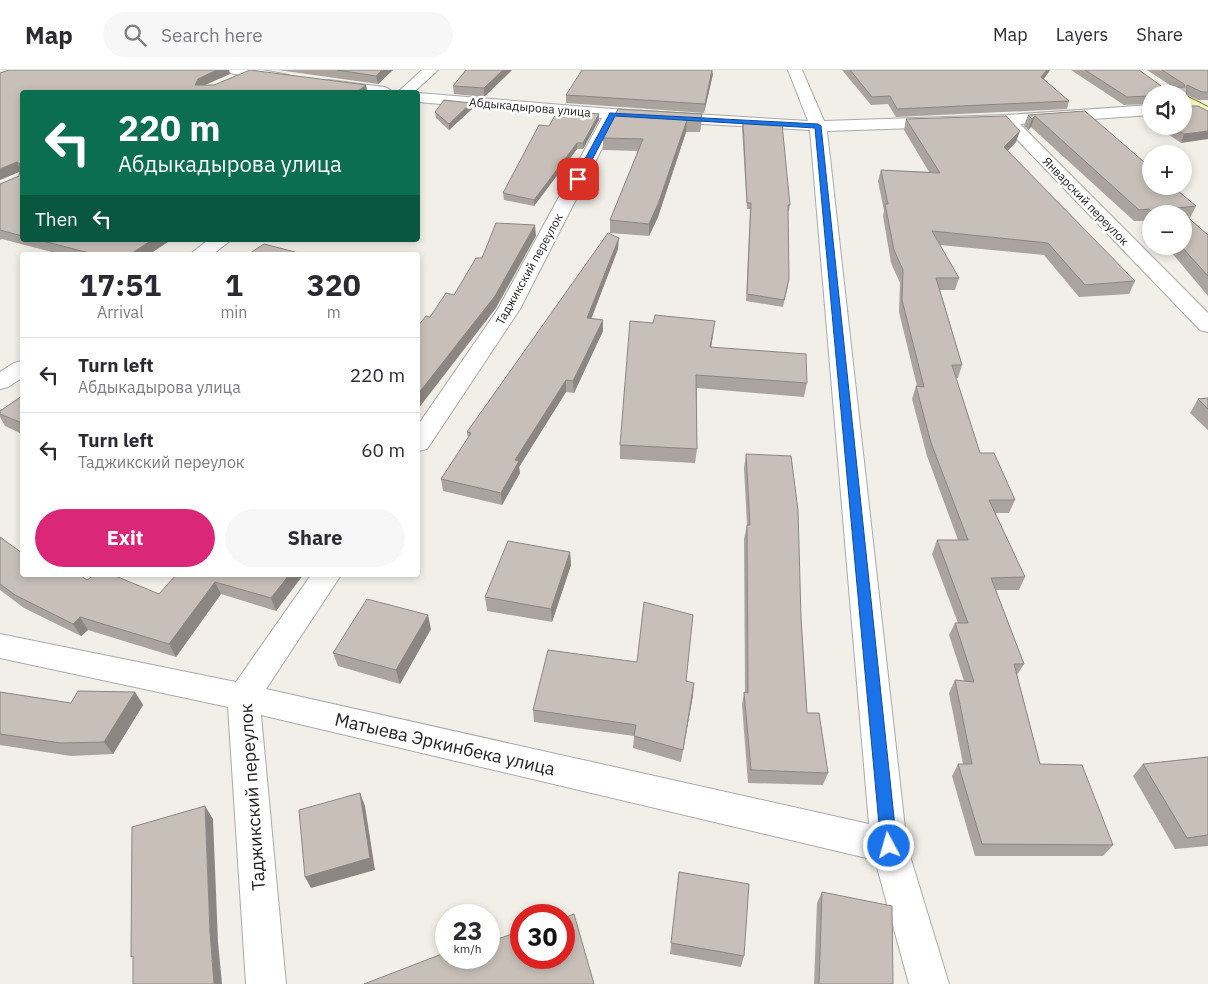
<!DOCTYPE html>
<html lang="en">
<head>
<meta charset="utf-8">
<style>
  :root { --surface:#fff; --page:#f7f7f7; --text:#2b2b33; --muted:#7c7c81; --line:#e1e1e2; --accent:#db2777 }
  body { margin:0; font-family:"IBM Plex Sans",sans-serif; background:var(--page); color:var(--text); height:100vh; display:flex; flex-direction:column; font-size:19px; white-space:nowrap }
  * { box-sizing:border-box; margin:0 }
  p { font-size:16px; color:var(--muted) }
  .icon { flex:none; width:28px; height:28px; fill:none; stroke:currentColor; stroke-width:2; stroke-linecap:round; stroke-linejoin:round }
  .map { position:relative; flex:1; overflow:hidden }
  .side { position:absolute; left:20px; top:182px; width:400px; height:325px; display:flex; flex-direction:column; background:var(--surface); border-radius:5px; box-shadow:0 2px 8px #0003 }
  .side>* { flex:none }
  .hud { position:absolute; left:20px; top:20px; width:400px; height:152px; border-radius:5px; box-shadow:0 2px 8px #0003; background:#0b6e4f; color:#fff; overflow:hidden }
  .fabs { position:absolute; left:1142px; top:15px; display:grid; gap:10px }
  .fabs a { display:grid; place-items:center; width:50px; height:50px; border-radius:50%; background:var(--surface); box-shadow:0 2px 8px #0003; font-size:25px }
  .speed { position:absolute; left:435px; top:834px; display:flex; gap:10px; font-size:25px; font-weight:700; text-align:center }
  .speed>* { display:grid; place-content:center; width:65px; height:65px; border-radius:50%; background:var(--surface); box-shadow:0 2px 8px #0003; line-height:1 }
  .speed small { font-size:12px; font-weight:400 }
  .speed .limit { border:8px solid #d22; background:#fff; color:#111 }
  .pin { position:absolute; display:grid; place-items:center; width:42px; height:42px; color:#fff; margin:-21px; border-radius:10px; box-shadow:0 2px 8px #0006 }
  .me { position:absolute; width:55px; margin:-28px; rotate:354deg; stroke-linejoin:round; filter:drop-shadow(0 0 4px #0008) }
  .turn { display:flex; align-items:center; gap:18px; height:105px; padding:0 15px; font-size:22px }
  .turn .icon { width:65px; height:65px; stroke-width:2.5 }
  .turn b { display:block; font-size:35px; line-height:42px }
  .then { display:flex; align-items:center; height:48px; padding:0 15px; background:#0003; gap:10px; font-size:19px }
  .eta { display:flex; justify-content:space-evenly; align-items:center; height:85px; text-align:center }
  .eta b { font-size:30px; font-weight:800; line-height:35px }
  .primary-button { display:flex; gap:10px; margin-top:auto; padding:10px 15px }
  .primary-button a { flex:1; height:58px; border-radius:30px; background:var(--accent); color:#fff; font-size:20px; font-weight:800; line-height:58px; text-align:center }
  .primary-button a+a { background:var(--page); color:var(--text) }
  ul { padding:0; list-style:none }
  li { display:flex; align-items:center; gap:15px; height:75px; padding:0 15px; border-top:1px solid var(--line) }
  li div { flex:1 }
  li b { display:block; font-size:19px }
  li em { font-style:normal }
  header { display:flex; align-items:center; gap:30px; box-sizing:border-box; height:70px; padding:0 25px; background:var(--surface); border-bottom:1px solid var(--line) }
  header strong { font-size:24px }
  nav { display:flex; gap:28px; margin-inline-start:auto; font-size:18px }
  .search { width:350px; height:45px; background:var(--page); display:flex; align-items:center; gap:12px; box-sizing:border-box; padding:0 18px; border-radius:28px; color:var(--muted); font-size:19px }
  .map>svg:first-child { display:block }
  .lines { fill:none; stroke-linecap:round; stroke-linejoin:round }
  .street-casing { stroke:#a9a9a9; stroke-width:2 }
  .secondary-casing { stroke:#707d05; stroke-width:2 }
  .street { fill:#fff; fill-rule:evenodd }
  .secondary { fill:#f7fabf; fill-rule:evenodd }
  .wall { fill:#aba49e }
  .shaded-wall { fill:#8b8681 }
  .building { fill:#c7bfb8; stroke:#8b8681 }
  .route { fill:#1a73e8; stroke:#114b97 }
  .labels { text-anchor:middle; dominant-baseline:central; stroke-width:5; stroke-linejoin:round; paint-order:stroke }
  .far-street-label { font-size:12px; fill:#222; stroke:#fff }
  .near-street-label { font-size:18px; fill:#222; stroke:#fff }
</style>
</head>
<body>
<header>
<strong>Map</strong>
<div class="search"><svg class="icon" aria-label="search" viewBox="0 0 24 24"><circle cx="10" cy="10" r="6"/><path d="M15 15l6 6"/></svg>Search here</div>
<nav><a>Map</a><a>Layers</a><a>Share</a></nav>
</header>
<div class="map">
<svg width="1208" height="914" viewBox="0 0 1208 914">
  <rect width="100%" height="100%" fill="#f2efe9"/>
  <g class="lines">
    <!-- street casing -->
    <g class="street-casing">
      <path id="street" d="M228 0H262L289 5 291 8 289 11 284 12 235 4 230 3Z
        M422 0H438L414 22H398Z
        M788 0H802L824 51 1007 45 1151 35V45L1020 54 1208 243V262L1200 260 1003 55 827 61 907 776 949 914H909L875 790 261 645 286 914H246L228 637 0 588V564L236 612 311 505H341L266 619 869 754 810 60 617 49 520 239 427 379 418 381V355L498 239 602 48 418 32V23L612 39 808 51Z
        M329 10 384 17 389 19 392 22H356L324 17 322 14 324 11Z
        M208 170H231L212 185H189Z
        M22 291V308L8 317 0 319V302L14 293Z"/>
    </g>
    <!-- secondary casing -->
    <g class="secondary-casing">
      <path id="secondary" d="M1184 25 1208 37V49L1184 36Z"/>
    </g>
    <!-- street -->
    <use href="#street" class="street"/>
    <!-- secondary -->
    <use href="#secondary" class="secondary"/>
  </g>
  <!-- wall -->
  <path class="wall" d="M9 0H229L230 4 205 15H366L367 22H22V170H171L148 185H63L2 169 0 170V114L19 106V102L0 110Z
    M278 0H393L378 14Z
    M466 0H512L484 27 454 24 453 16Z
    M842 0H1050L1044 9 1069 31 1067 39 896 47 888 34 871 35Z
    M1071 0H1139L1164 18 1173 17 1147 0H1208V30H1198L1187 25 1186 36H1198L1181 73 1156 56H1184V24H1151V34L1124 35Z
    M713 4 704 43 566 33V25Z
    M471 33 472 39 449 60 436 48 435 42Z
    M1146 39H1151V53L1143 47Z
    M1085 41 1196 136 1190 148H1189L1208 165V226L1166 176H1184V144H1151V160L1144 151H1134L1031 57 1028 60 1024 56 1028 45Z
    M599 44V50L583 79H577L534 136 504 130 503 123 549 56Z
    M702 44 700 62H686L658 147 649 166 610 163V150L638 81 603 80V68Z
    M906 49 1016 72 1008 81 1135 211 1129 224 1079 227 1044 185 940 175 959 208 955 220H940L962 295 958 308H956L980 383 1015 430 1009 443H995L1025 507 1019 520H996L1024 594 1017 605 1040 694 1113 775 1103 786H975L952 706 958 694H963L949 623 955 610 964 611 949 565 955 553H958L932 484 937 470H958L927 386 912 329 916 316H917L899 242 900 213 891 193 883 146 884 141 878 111 881 100 929 102 904 60Z
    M743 52 790 135 789 141H788V216L783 237 746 231 750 139H747L742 58Z
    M618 179 591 248 603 250V261L574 323 566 322 519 397 520 403 502 435 443 421 441 409 468 368 467 362Z
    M713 265 711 277 807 313 804 327 697 318V379L695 393 620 389V375Z
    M22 326V364L5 356 0 347V341Z
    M1208 328V360L1190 343 1198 329Z
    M746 384 801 548 807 643 828 703 823 715 748 713 742 635 744 622H745L744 469 747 455 744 398Z
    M0 467 22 483 87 510 159 524 176 505H303L276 541 221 524 176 587 88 560 81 566 24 538 0 520Z
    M570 482 571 495 552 552 487 541 485 527Z
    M431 559 400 614 338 596 333 583Z
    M686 611 693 625 681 692 633 678 634 666 534 652 533 640Z
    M0 622 71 633 135 622 143 635 113 684 71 686 0 675Z
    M1208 687V776L1175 779 1133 706 1143 694Z
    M679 802 744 886 741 897 670 884Z
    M822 822 893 914H814L817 833Z"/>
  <!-- shaded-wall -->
  <path class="shaded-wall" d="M217 0H229L230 4 200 17 195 15 198 9Z
    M382 0H393L378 14 376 6Z
    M503 0H512L484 27V18Z
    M712 0 713 4 704 43 705 34Z
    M1047 0H1050L1039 15 1041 7Z
    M366 15 367 22H357Z
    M471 33 472 39 449 60V54Z
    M599 44V50L583 79V73Z
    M702 44 701 56 700 62 701 50Z
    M1035 46 1031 57 1028 60 1032 49Z
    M687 50 686 62 658 147 649 166V154Z
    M1020 61 1016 72 1000 88 1004 77Z
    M1208 61V69L1181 73 1184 64Z
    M577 73V79L534 136V130Z
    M17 92 21 101 0 110V99Z
    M535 155 536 166 496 238 418 339V324Z
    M619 168 618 179 587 260V248Z
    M152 170H171L148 185H129Z
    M603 250V261L574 323 573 311Z
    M715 251 713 265 709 291 710 277Z
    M566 310V322L519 397 520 403 502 435 501 423 515 390Z
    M570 482 571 495 552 552 551 539Z
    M289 505H303L276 541 271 528Z
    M215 512 221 524 176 587 169 574Z
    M428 545 431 559 400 614 396 600Z
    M80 547 88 560 81 566 73 554Z
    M694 613 693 625 681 692 683 680Z
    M135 622 143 635 113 684 104 672Z
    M360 723 365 736 375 800 311 818 305 807Z
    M205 736 213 749 218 872 222 914H214L210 862Z"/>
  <!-- building -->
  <path class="building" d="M9 0H217L198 9 195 15H214L250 0 366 15 357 22H22V166L0 160V114L19 106 20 94 17 92 0 99V3Z
    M337 0H382L376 6Z
    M466 0H503L484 18 453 16Z
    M582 0H712L705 34 566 25Z
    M850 0H1047L1041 7 1069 31 897 39 890 26 872 27Z
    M1085 0H1139L1164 18 1185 17 1184 14 1162 0H1208V22H1202L1187 15 1186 36H1198L1208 41V61L1184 64 1172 56H1184V24H1151V26L1127 27Z
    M444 30 471 33 449 54 435 42Z
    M618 39 702 44 701 50H687L658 134 649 154 610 150 643 69 603 68Z
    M1146 39H1151V43Z
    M558 40 599 44 583 73H577L534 130 503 123 539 55 549 56Z
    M1085 41 1151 98V116H1172L1196 136 1177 138 1208 165V206L1181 176H1184V144H1153L1149 139 1139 140 1035 46 1032 49 1028 45Z
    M1006 46 1020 61 1004 77 1135 211 1085 215 1048 173 932 161 959 208H936L962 295H952L980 383H994L1015 430H989L1025 507 991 508 1024 594H1014L1040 694 1082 695 1113 775 982 774 958 694H972L955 610 974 612 955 553H968L937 470H968L931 373 916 316 924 317 902 230 903 200 894 180 885 134H888L881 100 940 103 906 49Z
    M743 52 782 54 790 135H788L789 209 784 230 747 224 751 133H747Z
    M496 153 535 155 495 226 418 324V256L426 246 430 247 446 223 454 225 476 188H482Z
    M608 163 619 168 587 248 603 250 573 311 566 310 515 390 519 391 501 423 441 409 471 363 467 362Z
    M39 170H152L129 185 118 183 115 185H97Z
    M264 174 299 183 297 185H247Z
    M655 245 715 251 710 277 806 284 807 313 696 305 697 379 620 375 630 251 653 253Z
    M22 326V353L0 344V341Z
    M1208 328V339L1198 329Z
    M746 384 791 386 798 440 801 548 807 643H819L828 703 751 700 744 622 748 623 747 455H750Z
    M0 467 22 483V482V505H80L87 510 94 505H113L159 524 176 505H289L271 528 215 512 169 574 80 547 73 554 15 525 0 514Z
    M508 471 570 482 551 539 485 527Z
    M367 529 428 545 396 600 333 583Z
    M644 532 693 545 686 611 694 613 683 680 634 666 636 655 533 640 548 580 637 592Z
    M78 621 135 622 104 672 61 673 0 664V622L71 633Z
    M1208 687V765L1187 768 1143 694Z
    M360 723 370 788 305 807 299 740Z
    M205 736 210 862 214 914H133V886L131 887 132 757Z
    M679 802 749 814 744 886 671 873Z
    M822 822 892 836 893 914H819Z
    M574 844 594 914H364L442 884V886L446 885V888H489V872L521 861V888H564V848Z"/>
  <!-- route -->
  <path class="route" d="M610 43 818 54 821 56 897 776 894 781 889 783 884 781 881 776 815 58 615 46 582 109 575 111 574 109Z"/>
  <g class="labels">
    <!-- far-street labels -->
    <g class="far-street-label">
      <text transform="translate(530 37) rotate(5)">Абдыкадырова улица</text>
      <text transform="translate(1086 131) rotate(46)">Январский переулок</text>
      <text transform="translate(529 199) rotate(-61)">Таджикский переулок</text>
    </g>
    <!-- near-street labels -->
    <g class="near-street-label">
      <text transform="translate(445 674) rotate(13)">Матыева Эркинбека улица</text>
      <text transform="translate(252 727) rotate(-94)">Таджикский переулок</text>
    </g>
  </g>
</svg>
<div class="fabs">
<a><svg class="icon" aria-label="sound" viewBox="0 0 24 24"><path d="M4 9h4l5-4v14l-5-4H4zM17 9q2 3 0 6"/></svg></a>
<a>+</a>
<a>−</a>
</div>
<div class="speed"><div>23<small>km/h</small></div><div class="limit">30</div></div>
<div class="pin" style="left:578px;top:109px;background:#d93025"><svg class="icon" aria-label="arrive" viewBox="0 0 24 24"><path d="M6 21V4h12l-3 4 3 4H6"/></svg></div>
<svg class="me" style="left:889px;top:776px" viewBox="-20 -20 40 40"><circle r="17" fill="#1a73e8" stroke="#fff" stroke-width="3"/><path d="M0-11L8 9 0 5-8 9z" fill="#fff"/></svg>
<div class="hud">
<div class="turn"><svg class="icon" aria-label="left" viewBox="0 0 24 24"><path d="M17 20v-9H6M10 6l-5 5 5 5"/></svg><div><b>220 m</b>Абдыкадырова улица</div></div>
<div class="then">Then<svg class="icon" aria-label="left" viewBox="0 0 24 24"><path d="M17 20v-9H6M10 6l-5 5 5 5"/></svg></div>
</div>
<section class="side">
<div class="eta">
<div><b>17:51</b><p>Arrival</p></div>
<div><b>1</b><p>min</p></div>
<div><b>320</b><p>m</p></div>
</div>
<ul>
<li><svg class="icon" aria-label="left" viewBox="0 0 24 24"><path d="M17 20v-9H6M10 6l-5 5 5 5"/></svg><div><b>Turn left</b><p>Абдыкадырова улица</p></div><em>220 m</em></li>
<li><svg class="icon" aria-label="left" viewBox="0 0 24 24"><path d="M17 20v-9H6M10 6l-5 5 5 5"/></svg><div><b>Turn left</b><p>Таджикский переулок</p></div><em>60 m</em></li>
</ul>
<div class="primary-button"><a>Exit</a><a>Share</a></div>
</section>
</div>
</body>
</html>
